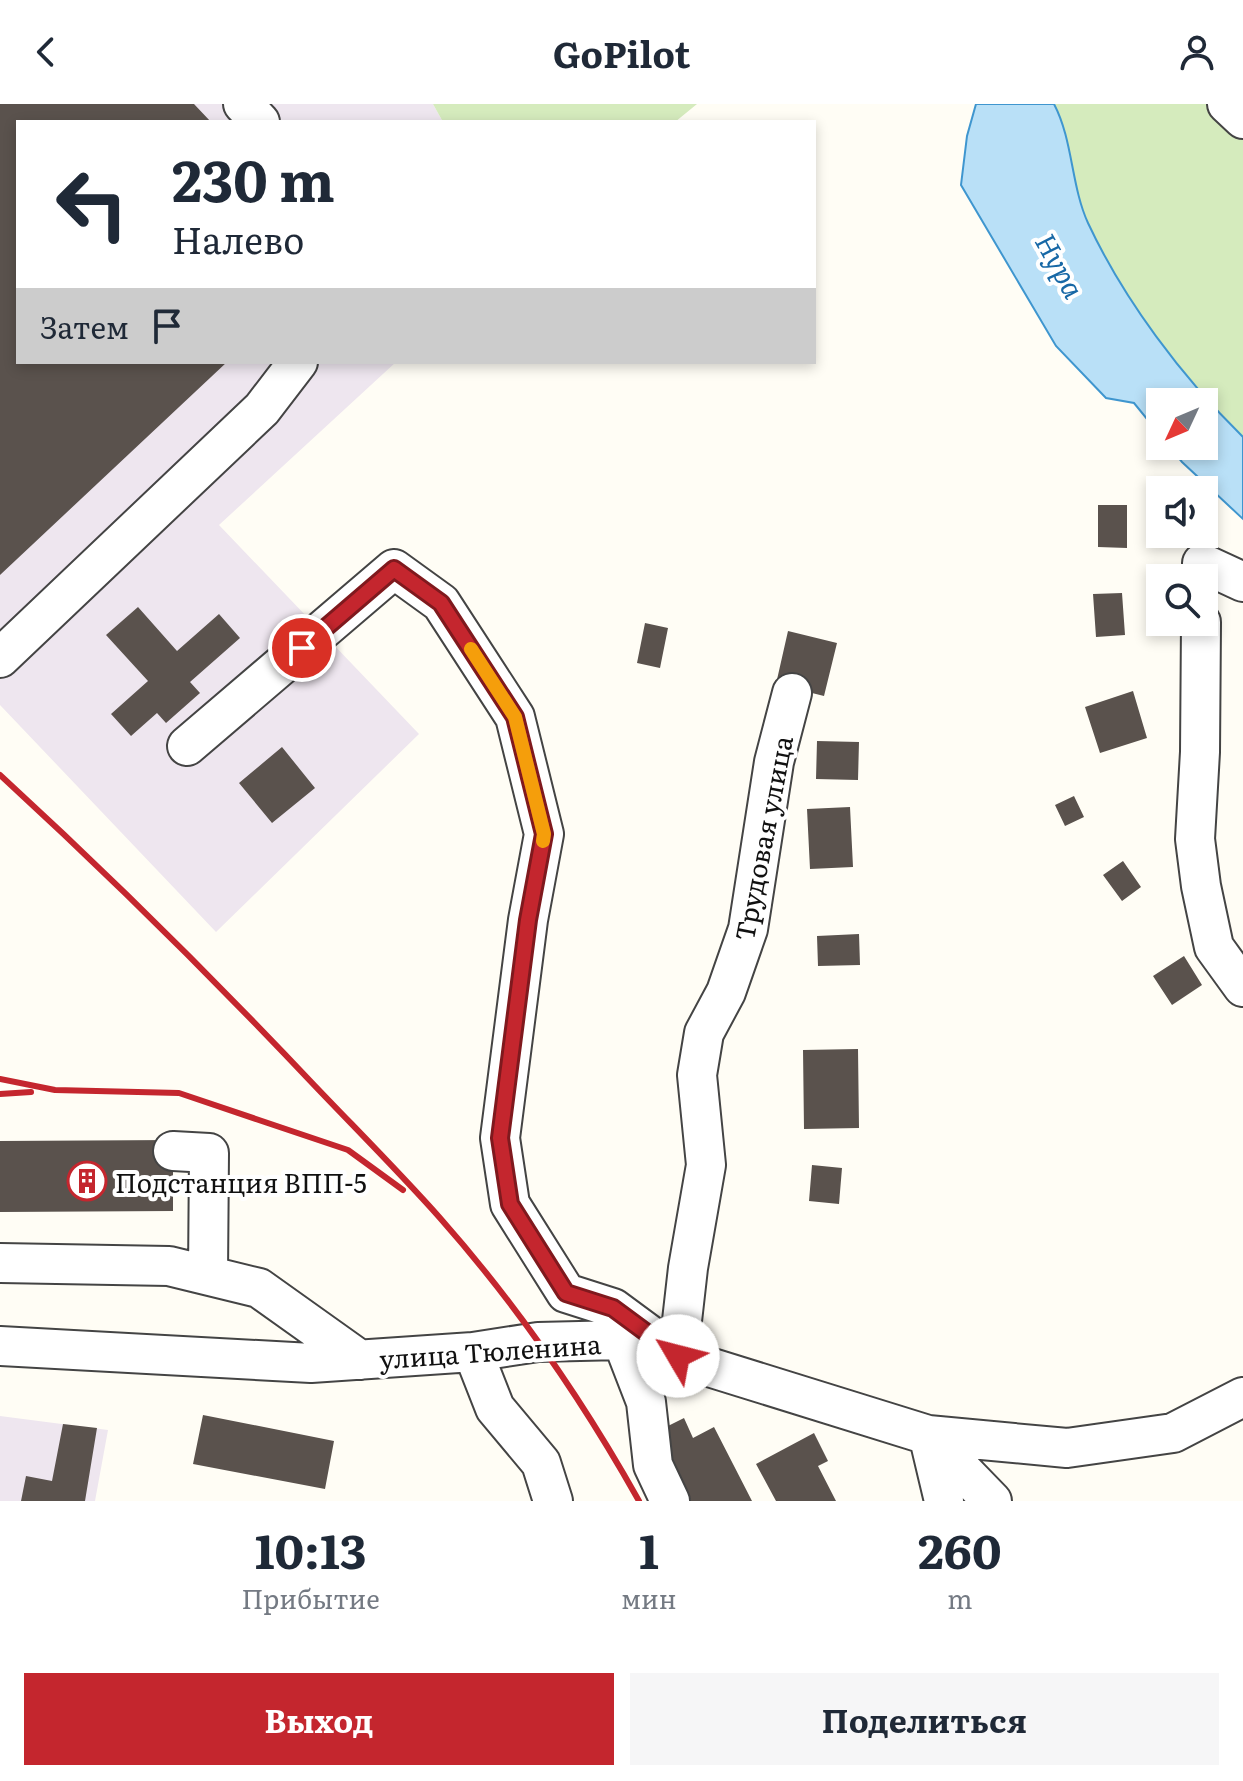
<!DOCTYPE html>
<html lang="ru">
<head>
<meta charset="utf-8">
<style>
  :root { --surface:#fff; --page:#f6f6f7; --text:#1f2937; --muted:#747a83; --accent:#c4262e }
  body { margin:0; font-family:Literata,serif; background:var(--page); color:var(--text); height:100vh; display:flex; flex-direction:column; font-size:30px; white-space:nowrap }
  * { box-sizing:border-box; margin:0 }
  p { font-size:26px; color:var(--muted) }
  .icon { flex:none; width:44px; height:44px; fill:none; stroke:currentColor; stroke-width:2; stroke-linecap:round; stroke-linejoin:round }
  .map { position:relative; height:1397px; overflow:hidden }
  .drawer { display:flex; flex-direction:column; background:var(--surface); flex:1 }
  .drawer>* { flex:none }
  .banner { position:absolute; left:16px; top:16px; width:800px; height:244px; border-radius:0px; box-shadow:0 4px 12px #0003; background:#fff; color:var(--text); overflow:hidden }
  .needle { width:52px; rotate:226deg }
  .buttons { position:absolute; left:1146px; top:284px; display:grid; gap:16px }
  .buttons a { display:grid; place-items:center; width:72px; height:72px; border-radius:0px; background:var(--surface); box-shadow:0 4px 12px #0003; font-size:40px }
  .pin { position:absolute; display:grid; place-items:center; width:68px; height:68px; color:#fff; margin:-34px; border:4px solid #fff; border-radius:50%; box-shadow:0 2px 8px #0007 }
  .me { position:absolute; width:88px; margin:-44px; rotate:307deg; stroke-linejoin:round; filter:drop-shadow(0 0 6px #0008) }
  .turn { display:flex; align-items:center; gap:28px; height:168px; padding:0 24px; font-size:36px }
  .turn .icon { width:104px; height:104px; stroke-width:2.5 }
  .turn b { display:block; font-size:56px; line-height:68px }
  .then { display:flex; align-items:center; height:76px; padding:0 24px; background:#0003; gap:16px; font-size:30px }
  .eta { display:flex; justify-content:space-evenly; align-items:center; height:136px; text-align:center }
  .eta b { font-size:48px; font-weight:700; line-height:56px }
  .button { display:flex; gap:16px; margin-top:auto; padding:16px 24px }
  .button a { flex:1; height:92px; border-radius:0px; background:var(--accent); color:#fff; font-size:32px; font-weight:700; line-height:92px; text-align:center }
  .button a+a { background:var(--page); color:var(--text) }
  header { display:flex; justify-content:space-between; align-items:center; height:104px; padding:0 24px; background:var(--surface); font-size:36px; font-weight:700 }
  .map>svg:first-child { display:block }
  .industrial { fill:#eee6ef }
  .green { fill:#d5ebbd }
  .water { fill:#b9e0f7; stroke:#3f96cf; stroke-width:2 }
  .building { fill:#5a524d }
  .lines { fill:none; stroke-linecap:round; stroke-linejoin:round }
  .minor-casing { stroke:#444; stroke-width:42 }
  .minor { stroke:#fff; stroke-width:38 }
  .rail { stroke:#c4262e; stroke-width:6 }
  .route-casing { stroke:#7f191e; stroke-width:20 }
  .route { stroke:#c4262e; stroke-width:14 }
  .slow { stroke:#f59e0b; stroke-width:14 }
  .labels { text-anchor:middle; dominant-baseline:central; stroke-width:8; stroke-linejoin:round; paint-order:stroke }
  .street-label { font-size:26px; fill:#111; stroke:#fff }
  .poi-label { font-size:26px; fill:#111; stroke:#fff; text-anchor:start }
  .water-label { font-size:28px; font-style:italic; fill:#1768a6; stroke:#fff }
</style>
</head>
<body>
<header><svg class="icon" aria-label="back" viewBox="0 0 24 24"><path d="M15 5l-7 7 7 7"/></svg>GoPilot<svg class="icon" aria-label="person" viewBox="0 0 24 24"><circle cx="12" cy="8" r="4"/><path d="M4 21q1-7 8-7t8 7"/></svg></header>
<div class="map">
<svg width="1243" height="1397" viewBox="0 0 1243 1397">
  <rect width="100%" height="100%" fill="#fffdf5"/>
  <!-- industrial -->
  <path class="industrial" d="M0 0H433L443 18H18V258H396L219 421 419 630 216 828 0 601Z
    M0 1312 108 1326 95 1397H0Z"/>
  <!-- green -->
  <path class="green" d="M433 0H697L675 18H443Z
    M1042 0H1243V351L1204 298 1091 189Z"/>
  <!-- water -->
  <path class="water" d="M976 0H1054C1073 36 1071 82 1088 119 1124 196 1182 273 1243 333V415L1182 358 1169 342H1204V298H1160V331L1134 299 1106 294 1056 242 961 81 967 32Z"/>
  <!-- building -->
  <path class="building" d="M0 0H194L211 18H18V258H227L0 471Z
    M1098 401H1127V444L1098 443Z
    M1122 489 1125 531 1096 533 1093 490Z
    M138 503 177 547 219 510 240 534 190 578 200 589 166 619 157 609 131 632 111 610 148 577 106 531Z
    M645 519 668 524 660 564 637 559Z
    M788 527 837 539 824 592 776 580Z
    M1133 587 1147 634 1100 649 1085 603Z
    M817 637 859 638 858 676 816 675Z
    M282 643 315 684 272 719 239 679Z
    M1074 692 1084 713 1065 722 1055 701Z
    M850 703 853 763 810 765 807 705Z
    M1123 757 1141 783 1122 797 1103 771Z
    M859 830 860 861 818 862 817 832Z
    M1184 852 1202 881 1172 901 1153 872Z
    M858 945 859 1024 804 1025 803 946Z
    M173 1036V1107L0 1108V1037Z
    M812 1061 842 1064 839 1100 809 1097Z
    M203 1311 334 1337 325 1385 193 1360Z
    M684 1314 693 1334 714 1323 752 1397H691L656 1328Z
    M63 1320 97 1324 85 1397H21L26 1372 52 1377Z
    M814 1329 828 1357 818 1362 836 1397H776L756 1360Z"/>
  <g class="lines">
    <!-- minor casing -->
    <g class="minor-casing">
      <path id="minor" d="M243 0 260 18
        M1227 0 1243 15
        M1202 474V459L1243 478
        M1201 518 1200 648 1195 735 1201 782 1214 843 1243 883
        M0 554 262 305 298 258
        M187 642 394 465 441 499 515 613 544 730 528 816 500 1034 510 1100 566 1189 613 1204 678 1252 688 1164 706 1061 697 971 704 929 726 888 748 825 774 658 792 589
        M173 1047 209 1049 208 1170
        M0 1159 169 1162 259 1184 360 1256
        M622 1236 646 1298 653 1361 670 1397
        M0 1242 311 1259 473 1248 538 1238 622 1236 928 1331 1067 1344 1173 1329 1243 1293
        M473 1248 495 1304 541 1359 553 1397
        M928 1331 992 1397
        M929 1334 944 1397"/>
    </g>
    <!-- minor -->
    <use href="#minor" class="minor"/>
    <!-- rail -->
    <path class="rail" d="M0 671C109 771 214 875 315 982 357 1026 400 1069 440 1114 516 1200 583 1297 639 1397
      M0 975 55 986 179 989 348 1046 403 1086
      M0 990 31 988"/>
  </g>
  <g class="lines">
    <!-- route casing -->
    <g class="route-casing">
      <path id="route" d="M302 544 394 465 441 499 515 613 544 730 528 816 500 1034 510 1100 566 1189 613 1204 678 1252"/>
    </g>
    <!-- route -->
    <use href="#route" class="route"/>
    <!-- slow -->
    <path class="slow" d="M471 545 515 613 544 730 543 737"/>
  </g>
  <!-- icons -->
  <defs>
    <g id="building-ring" transform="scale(2)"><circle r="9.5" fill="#fff" stroke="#c4262e" stroke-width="1.5"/><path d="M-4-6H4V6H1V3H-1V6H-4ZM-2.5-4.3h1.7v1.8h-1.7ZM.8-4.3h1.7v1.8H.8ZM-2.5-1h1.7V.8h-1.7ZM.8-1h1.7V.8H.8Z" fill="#c4262e"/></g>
  </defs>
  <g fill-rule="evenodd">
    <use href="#building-ring" x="87" y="1077"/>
  </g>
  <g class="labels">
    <!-- street labels -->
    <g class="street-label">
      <text transform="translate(762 734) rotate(-79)">Трудовая улица</text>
      <text transform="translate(490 1246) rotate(-4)">улица Тюленина</text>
    </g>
    <!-- poi labels -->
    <g class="poi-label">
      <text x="115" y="1077">Подстанция ВПП-5</text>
    </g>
    <!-- water labels -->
    <g class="water-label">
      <text transform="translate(1061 161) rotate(61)">Нура</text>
    </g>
  </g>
</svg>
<div class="buttons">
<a><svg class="needle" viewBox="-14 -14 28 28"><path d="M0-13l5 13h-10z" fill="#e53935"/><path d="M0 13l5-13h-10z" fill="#747a83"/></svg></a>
<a><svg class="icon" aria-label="sound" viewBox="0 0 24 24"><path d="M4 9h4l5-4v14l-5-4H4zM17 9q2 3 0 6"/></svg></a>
<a><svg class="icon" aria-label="search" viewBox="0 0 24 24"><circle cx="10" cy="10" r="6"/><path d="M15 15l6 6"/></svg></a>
</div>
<div class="pin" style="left:302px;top:544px;background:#d93025"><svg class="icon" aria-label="arrive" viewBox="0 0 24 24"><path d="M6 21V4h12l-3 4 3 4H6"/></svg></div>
<svg class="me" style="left:678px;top:1252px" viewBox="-20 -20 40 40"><circle r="19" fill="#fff"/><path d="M0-13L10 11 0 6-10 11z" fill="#c4262e"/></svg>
<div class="banner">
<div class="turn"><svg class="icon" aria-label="left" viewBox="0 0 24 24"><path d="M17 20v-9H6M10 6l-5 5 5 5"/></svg><div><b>230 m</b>Налево</div></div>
<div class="then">Затем<svg class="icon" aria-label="arrive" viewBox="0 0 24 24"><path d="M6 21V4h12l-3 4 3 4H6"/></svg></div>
</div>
</div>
<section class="drawer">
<div class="eta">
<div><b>10:13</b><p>Прибытие</p></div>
<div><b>1</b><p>мин</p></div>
<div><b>260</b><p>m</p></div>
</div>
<div class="button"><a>Выход</a><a>Поделиться</a></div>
</section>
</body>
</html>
